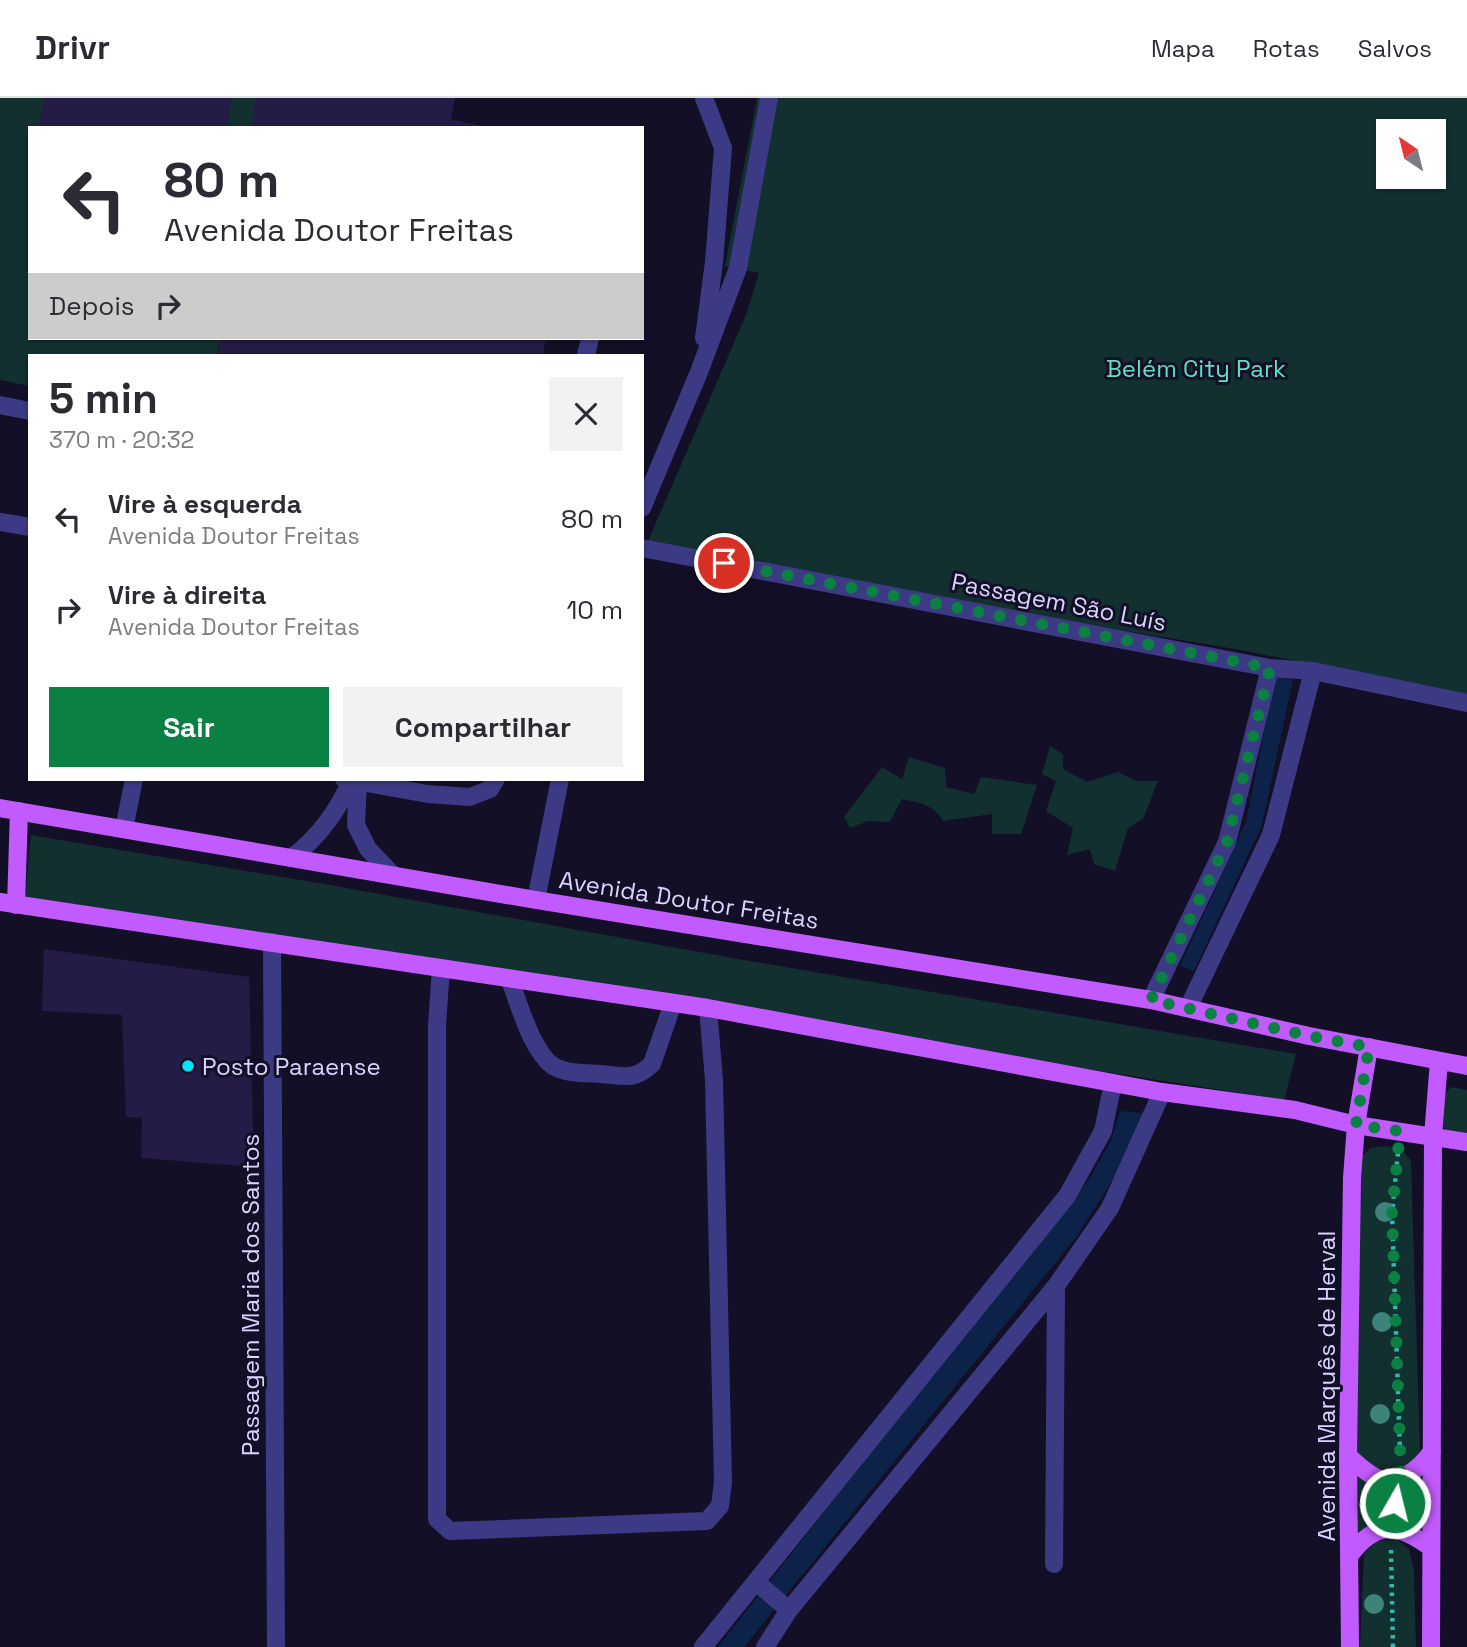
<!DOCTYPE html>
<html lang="pt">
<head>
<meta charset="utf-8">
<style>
  :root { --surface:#fff; --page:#f2f2f3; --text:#2b2b33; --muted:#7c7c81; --line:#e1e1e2; --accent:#0b8043 }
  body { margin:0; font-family:"Space Grotesk",sans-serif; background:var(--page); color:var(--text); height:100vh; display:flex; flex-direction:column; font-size:26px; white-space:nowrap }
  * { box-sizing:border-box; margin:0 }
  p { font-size:23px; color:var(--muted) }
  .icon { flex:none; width:38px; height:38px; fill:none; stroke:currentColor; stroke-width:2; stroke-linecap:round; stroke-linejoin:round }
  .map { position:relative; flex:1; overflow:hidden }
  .panel { position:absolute; left:28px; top:256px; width:616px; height:427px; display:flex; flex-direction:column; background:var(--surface); border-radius:0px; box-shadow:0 2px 5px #0004 }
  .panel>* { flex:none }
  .hud { position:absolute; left:28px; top:28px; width:616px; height:214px; border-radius:0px; box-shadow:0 2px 5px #0004; background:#fff; color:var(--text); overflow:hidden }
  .needle { width:46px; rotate:325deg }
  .fabs { position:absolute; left:1376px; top:21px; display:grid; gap:14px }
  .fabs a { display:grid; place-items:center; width:70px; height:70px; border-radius:0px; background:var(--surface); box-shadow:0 2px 5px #0004; font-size:35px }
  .pin { position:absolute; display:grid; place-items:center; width:60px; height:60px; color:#fff; margin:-30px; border:4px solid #fff; border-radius:50%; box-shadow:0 2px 7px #0007 }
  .me { position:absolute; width:77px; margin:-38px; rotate:8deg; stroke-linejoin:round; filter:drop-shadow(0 0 5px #0008) }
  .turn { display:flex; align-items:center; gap:24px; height:147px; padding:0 21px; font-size:32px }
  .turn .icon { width:91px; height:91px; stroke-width:2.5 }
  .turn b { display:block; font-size:49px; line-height:60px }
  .then { display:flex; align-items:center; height:66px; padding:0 21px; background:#0003; gap:14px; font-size:26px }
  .round { display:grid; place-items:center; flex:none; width:74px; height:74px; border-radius:0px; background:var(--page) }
  .overview { display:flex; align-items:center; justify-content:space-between; height:119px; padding:0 21px }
  h1 { font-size:42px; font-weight:700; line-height:52px }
  .primary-button { display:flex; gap:14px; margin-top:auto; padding:14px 21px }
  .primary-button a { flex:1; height:80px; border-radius:0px; background:var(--accent); color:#fff; font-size:28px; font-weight:700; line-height:80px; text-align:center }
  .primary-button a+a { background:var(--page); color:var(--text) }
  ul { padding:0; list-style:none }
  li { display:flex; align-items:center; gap:21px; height:91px; padding:0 21px }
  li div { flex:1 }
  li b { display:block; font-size:26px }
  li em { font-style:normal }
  header { display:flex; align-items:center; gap:42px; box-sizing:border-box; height:98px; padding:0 35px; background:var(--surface); border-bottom:2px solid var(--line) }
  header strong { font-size:33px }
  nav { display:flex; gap:38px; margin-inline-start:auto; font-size:24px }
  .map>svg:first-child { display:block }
  .green { fill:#12302f; fill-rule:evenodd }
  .water { fill:#0c2248 }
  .building { fill:#241b47 }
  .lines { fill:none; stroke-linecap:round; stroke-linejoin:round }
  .path { stroke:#2fb8b0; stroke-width:4.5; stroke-dasharray:3.5 5; stroke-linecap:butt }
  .minor { stroke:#3d3a85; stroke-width:18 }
  .major { stroke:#c25bff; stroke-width:18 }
  .tree { fill:#3d827b }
  .route { stroke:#0b8043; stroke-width:12; stroke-dasharray:0 21.6 }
  .poi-dot { fill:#00e5ff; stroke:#130f26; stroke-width:2.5 }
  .labels { text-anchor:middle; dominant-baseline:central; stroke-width:6; stroke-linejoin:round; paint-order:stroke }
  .park-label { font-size:24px; fill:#5fe0c0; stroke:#130f26 }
  .street-label { font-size:24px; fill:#d9d4ff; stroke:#130f26 }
  .poi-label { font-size:24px; fill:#d9d4ff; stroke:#130f26; text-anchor:start }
</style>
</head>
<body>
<header>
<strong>Drivr</strong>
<nav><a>Mapa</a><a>Rotas</a><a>Salvos</a></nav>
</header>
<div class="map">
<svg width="1467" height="1549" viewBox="0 0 1467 1549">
  <rect width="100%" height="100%" fill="#130f26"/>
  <!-- green -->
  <path class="green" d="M0 0H257L252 30H30V240H220L217 257H30V288L0 282Z
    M757 0H1467V596L1235 551 708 463 645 450 746 217 759 175 725 168ZM1388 33H1433V79H1388Z
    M1050 648 1063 656V671L1087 684 1118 674 1137 683H1158L1143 721 1128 730 1115 773 1094 766 1090 751 1067 757 1073 730 1046 713 1056 683 1042 676Z
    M909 659 945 670 946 689 974 696 981 679 1037 687 1021 736H992V716L943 723C934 706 919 705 902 701L890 724 868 723 850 730 844 719 882 669 902 681Z
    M31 737 330 787 738 861 1296 956 1284 1002 1043 964 716 904 25 799Z
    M1451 989 1467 992V1037L1447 1034 1442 1028V998Z
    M1387 1048 1403 1053 1411 1063 1420 1355 1410 1371 1386 1378 1355 1355 1359 1061 1371 1050Z
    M1353 1371 1374 1388H1387L1426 1372 1422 1439 1410 1431 1355 1443Z
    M1395 1440 1409 1451 1414 1472 1416 1549H1360L1364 1455 1376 1444Z"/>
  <!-- water -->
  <path class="water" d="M1275 579 1293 582 1262 727 1194 873 1180 868 1246 724Z
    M1120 1013 1143 1015 1114 1080 1077 1138 744 1549H718L925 1285 1055 1126 1089 1081 1111 1043Z"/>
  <!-- building -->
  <path class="building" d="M44 0H232L227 30H39Z
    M256 0H455L451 21 491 30H251Z
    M220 240H546L543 257H218Z
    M44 851 249 879 254 1069 141 1060 142 1020 126 1019 122 917 42 913Z"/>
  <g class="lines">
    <!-- path -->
    <path class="path" d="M1398 1055 1392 1115 1400 1354
      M1391 1452 1393 1549"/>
    <!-- minor -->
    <path class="minor" d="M704 240 714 164 723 50 704 0
      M586 257 590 240
      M0 307 30 313
      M642 410 699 274 738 170 769 0
      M0 424 30 429
      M642 450 1270 570 1313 573 1467 605
      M344 681 428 696 470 699 490 691 496 681
      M358 683 356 727 368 751 393 777
      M124 731 134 681
      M291 760C317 741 339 712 351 682
      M536 802 560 681
      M272 844 276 1549
      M441 870 437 927V1421L450 1433 707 1423 720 1408 723 1384 714 982 708 910
      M509 880C519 905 531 952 553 968 566 976 586 975 601 976 624 978 634 983 652 966L673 905
      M1151 902 1227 744 1270 570
      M1188 910 1271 737 1313 573
      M1054 1466 1056 1188
      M756 1484 789 1512
      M703 1549 1067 1098 1103 1033 1113 985
      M765 1549 789 1512 1056 1188 1110 1110 1162 994"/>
    <!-- major -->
    <path class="major" d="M0 710 536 802 1151 902 1309 938 1467 968
      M0 804 708 910 1162 994 1295 1012 1356 1027 1467 1044
      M16 807 19 713
      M1348 1358C1357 1366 1365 1374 1375 1379 1397 1390 1421 1370 1432 1353
      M1350 1457C1376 1422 1399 1426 1430 1449
      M1350 1549 1348 1358 1352 1080 1356 1027 1369 949
      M1431 1549 1433 1038 1439 963"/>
  </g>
  <!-- trees -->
  <g class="tree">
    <circle cx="1385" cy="1114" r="10"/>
    <circle cx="1382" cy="1224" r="10"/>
    <circle cx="1380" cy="1316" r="10"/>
    <circle cx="1374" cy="1506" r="10"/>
  </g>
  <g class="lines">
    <!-- route -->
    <path class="route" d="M724 465 1270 570 1227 744 1151 902 1309 938 1369 949 1356 1027 1400 1033 1392 1115 1401 1380 1395 1405"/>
  </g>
  <!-- markers -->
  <circle class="poi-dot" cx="188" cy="968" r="7"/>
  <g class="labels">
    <!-- park labels -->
    <g class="park-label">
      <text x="1196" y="270">Belém City Park</text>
    </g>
    <!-- street labels -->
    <g class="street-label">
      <text transform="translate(1059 504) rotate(11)">Passagem São Luís</text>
      <text transform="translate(689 802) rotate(9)">Avenida Doutor Freitas</text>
      <text transform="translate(250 1197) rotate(-90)">Passagem Maria dos Santos</text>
      <text transform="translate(1326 1288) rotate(-90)">Avenida Marquês de Herval</text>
    </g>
    <!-- poi labels -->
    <g class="poi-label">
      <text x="202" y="968">Posto Paraense</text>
    </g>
  </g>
</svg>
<div class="fabs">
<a><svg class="needle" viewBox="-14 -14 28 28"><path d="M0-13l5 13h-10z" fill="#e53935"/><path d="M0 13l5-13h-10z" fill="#7c7c81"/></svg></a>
</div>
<div class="pin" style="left:724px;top:465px;background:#d93025"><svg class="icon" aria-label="arrive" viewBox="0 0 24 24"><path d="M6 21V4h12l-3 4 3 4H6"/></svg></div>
<svg class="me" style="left:1395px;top:1405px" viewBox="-20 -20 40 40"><circle r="17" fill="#0b8043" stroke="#fff" stroke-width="3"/><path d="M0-11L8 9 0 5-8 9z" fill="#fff"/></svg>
<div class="hud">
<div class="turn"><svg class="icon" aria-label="left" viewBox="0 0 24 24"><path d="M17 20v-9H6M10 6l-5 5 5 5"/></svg><div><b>80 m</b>Avenida Doutor Freitas</div></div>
<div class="then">Depois<svg class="icon" aria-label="right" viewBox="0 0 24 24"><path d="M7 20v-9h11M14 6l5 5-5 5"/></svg></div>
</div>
<section class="panel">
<div class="overview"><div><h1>5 min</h1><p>370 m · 20:32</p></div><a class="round"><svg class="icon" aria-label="close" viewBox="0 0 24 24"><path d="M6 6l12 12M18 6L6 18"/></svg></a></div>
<ul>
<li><svg class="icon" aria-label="left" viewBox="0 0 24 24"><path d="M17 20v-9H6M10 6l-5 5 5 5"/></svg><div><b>Vire à esquerda</b><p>Avenida Doutor Freitas</p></div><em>80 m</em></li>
<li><svg class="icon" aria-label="right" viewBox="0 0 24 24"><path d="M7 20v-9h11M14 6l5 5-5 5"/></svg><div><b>Vire à direita</b><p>Avenida Doutor Freitas</p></div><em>10 m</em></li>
</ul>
<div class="primary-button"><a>Sair</a><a>Compartilhar</a></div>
</section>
</div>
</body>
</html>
